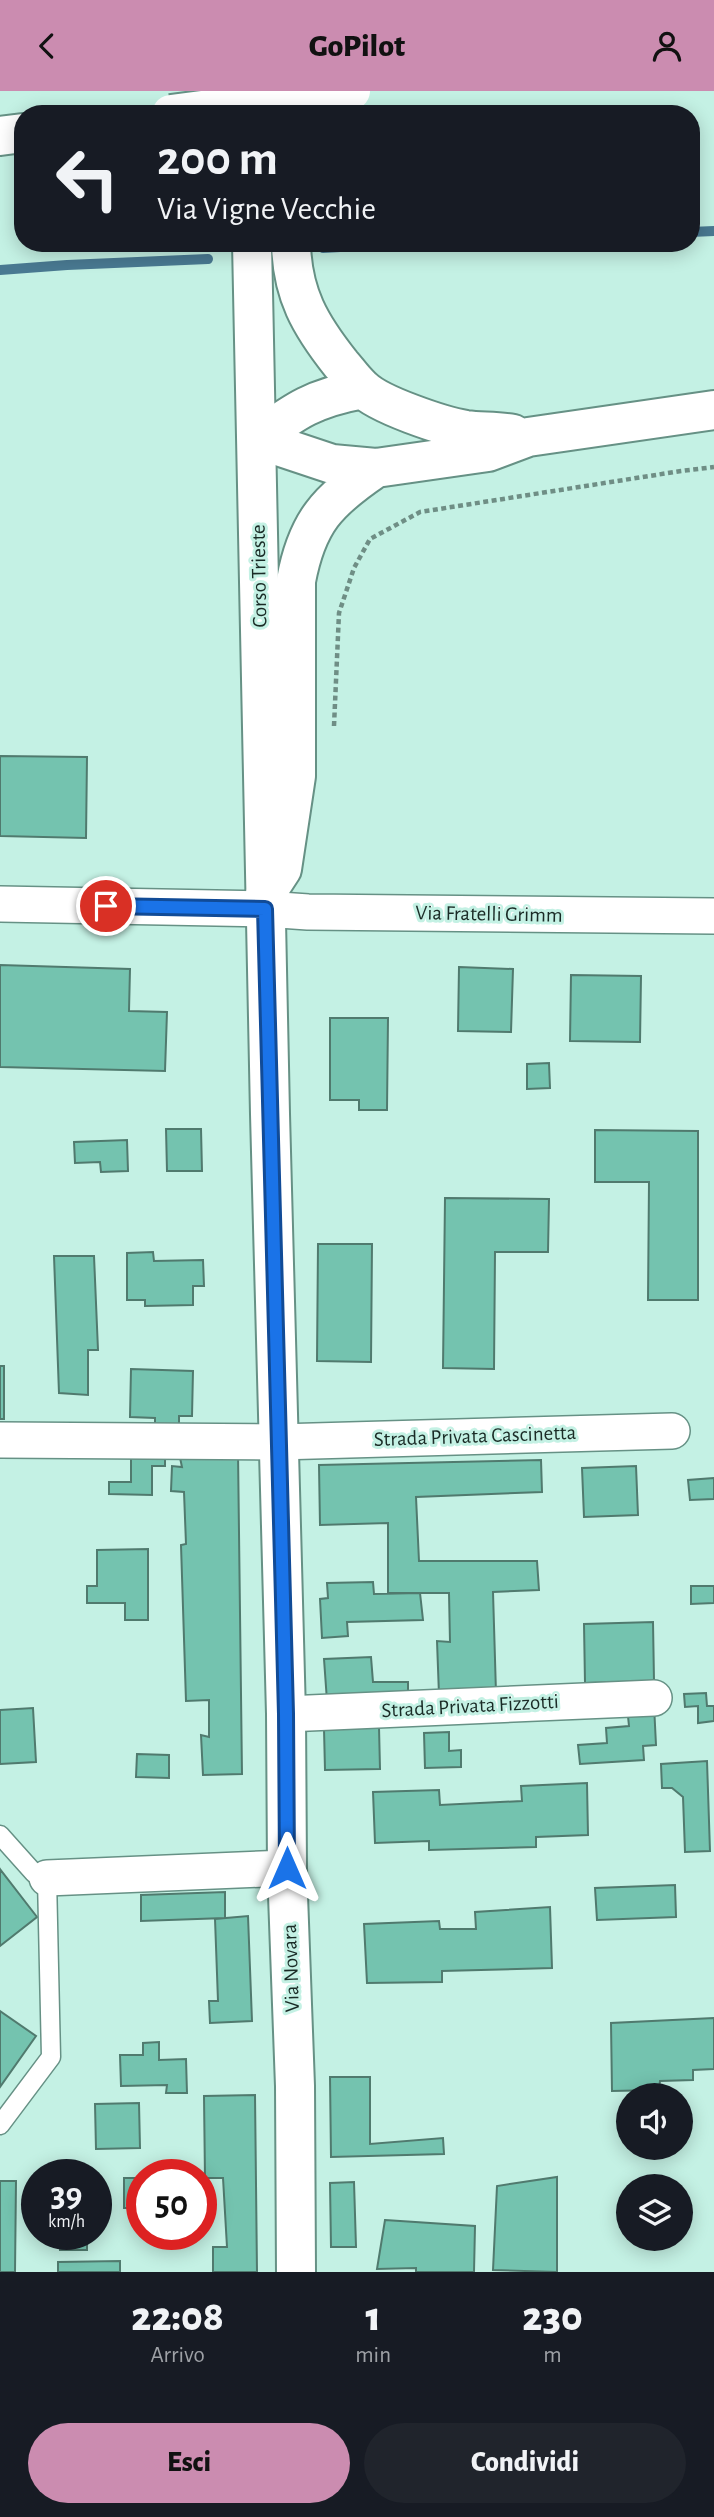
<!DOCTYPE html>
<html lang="it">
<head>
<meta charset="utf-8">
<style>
  :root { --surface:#171b24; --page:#20242c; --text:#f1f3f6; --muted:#9ea1a6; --accent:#cb8cb0 }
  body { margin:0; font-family:"Alegreya Sans",sans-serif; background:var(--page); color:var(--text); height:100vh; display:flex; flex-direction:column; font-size:26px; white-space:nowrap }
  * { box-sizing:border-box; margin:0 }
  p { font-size:23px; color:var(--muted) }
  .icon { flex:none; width:38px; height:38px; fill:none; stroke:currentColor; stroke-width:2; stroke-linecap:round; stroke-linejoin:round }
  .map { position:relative; height:2181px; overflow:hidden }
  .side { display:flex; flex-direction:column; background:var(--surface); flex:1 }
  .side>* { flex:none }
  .top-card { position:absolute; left:14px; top:14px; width:686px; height:147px; border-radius:28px; box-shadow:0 4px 18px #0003; background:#171b24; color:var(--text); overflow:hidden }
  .tools { position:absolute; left:616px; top:1992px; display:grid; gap:14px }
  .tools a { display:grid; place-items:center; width:77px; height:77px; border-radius:50%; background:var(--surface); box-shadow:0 4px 18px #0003; font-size:35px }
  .speed { position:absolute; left:21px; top:2068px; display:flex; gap:14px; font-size:35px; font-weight:700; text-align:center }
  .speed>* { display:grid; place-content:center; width:91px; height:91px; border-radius:50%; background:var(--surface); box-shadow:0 4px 18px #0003; line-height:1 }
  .speed small { font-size:18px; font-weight:400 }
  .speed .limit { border:10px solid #d22; background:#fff; color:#111 }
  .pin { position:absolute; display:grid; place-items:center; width:60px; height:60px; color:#fff; margin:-30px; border:4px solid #fff; border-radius:50%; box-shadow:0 2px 7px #0007 }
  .me { position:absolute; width:77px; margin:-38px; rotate:0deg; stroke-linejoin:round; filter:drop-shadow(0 0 5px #0008) }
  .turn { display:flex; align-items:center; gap:24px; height:147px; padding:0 28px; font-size:32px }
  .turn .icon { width:91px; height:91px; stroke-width:2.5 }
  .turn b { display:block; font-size:49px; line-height:60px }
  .eta { display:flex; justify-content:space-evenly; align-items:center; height:119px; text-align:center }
  .eta b { font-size:42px; font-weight:800; line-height:49px }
  .action { display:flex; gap:14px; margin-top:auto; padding:14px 28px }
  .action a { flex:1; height:80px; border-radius:42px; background:var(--accent); color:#111; font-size:28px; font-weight:800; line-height:80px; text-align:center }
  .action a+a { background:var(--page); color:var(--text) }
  header { display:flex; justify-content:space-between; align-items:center; height:91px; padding:0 28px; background:var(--accent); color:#111; font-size:32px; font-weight:800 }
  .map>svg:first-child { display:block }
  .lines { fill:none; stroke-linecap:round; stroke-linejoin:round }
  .stream { stroke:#497991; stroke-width:10 }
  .building { fill:#74c3af; stroke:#507a6e; stroke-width:2 }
  .lane-casing { stroke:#669185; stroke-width:21 }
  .street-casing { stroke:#669185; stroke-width:38 }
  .secondary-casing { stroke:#669185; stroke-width:42 }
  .highway-casing { stroke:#669185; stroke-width:42 }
  .path { stroke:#6f8e85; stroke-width:4.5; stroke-dasharray:5 3.5; stroke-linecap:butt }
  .lane { stroke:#fff; stroke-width:18 }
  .street { stroke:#fff; stroke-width:35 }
  .secondary { stroke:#fff; stroke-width:38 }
  .highway { stroke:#fff; stroke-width:38 }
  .highway-bridge-casing { stroke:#669185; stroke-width:42; stroke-linecap:butt }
  .highway-bridge { stroke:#fff; stroke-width:38 }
  .route-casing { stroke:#114b97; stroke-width:18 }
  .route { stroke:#1a73e8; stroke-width:12 }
  .labels { text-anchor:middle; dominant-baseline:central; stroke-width:6; stroke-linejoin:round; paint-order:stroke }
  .street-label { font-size:21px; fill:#1a2b26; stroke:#c4f1e4 }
</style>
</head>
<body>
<header><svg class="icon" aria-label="back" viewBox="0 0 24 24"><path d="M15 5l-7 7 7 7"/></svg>GoPilot<svg class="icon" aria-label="person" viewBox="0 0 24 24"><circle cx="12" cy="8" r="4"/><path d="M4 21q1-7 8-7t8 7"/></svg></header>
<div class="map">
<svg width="714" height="2181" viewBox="0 0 714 2181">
  <rect width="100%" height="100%" fill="#c4f1e4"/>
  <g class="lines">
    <!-- stream -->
    <path class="stream" d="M691 141 714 140
      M323 157 410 152
      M0 179 67 174 208 168"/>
  </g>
  <!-- building -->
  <path class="building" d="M0 665 87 666 86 747 0 745Z
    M0 874 130 878 129 920 167 921 165 980 0 976Z
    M459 876 513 878 511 941 458 940Z
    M571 884 641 885 640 951 570 950Z
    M330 927H388L387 1019H359V1009H330Z
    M549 972 550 997 527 998V973Z
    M166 1038H201L202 1080H167Z
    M595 1039 698 1040V1209H648L649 1091H595Z
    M127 1049 128 1080 101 1081 100 1071 75 1072 74 1051Z
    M445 1107 549 1108 548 1161H495L494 1278 443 1277Z
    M318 1153H372L371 1271 317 1270Z
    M153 1161 154 1170 203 1169 204 1195H193V1214L145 1215V1209H127V1162Z
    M54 1165H94L98 1259H88V1304L59 1302Z
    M0 1275H4V1328H0Z
    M131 1278 193 1280 192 1325H179V1336H155V1327L130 1326Z
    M238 1361 242 1683 203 1684 201 1644 209 1646V1609L186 1610 181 1454 186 1453 184 1401 171 1400 172 1375 182 1376 179 1362Z
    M131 1363H165V1375H152V1404L109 1403V1391H131Z
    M541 1369 542 1401 416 1406 419 1470H537L539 1499 493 1501 496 1602 439 1604 437 1550 450 1551 449 1502H388V1432L320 1434 319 1374Z
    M636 1375 638 1424 584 1426 582 1377Z
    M714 1387V1408L690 1409 688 1389Z
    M148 1458V1529H125V1512H87V1495H97V1459Z
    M373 1491 374 1503 420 1502 423 1529 347 1531 348 1545 322 1547 320 1508 328 1507 327 1492Z
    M691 1495H714V1512L691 1513Z
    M653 1531 654 1590 585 1592 584 1533Z
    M371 1566 373 1591H408V1605L327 1610 324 1568Z
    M706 1602 707 1615H714V1630L698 1632V1615L685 1616 684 1603Z
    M654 1614 656 1654 643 1655 644 1669 580 1673 578 1654 607 1652 606 1637 629 1635 627 1616Z
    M33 1617 36 1671 0 1673V1619Z
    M379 1636 380 1678 325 1679 324 1638Z
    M449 1641V1660L461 1659V1676L425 1677 424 1642Z
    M137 1663 169 1664V1687L136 1686Z
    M707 1670 710 1760 685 1761 683 1706 672 1697H662L661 1673Z
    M587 1692 588 1744 536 1746V1756L429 1759V1750L375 1752 373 1701 439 1699 440 1714 522 1710 521 1695Z
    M0 1778 37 1826 0 1855Z
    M675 1794 676 1826 597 1829 595 1797Z
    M225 1801V1827L141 1830V1804Z
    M550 1816 552 1877 442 1880V1891L367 1892 364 1833 439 1830 440 1838H476L475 1821Z
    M248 1825 252 1930 210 1932 209 1910H218L215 1828Z
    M0 1920 36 1945 0 1996Z
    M714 1927V1978L693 1979V1989L660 1990 659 1999 612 2000 611 1932Z
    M159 1951V1969L186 1968 187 2002H166L167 1994 121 1995 120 1964H143V1952Z
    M330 1986H370V2053L443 2047 444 2063 331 2066Z
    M255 2004 257 2181H213V2156H227L223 2087H205L204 2005Z
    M139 2012 140 2057 96 2058 95 2013Z
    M557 2086V2181L493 2179 497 2095Z
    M124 2087H142V2117H124Z
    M0 2090H16L15 2181H0Z
    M354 2091 356 2156H331L330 2092Z
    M385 2129 475 2135 474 2181H416V2177L377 2178Z
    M60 2144H87V2159H60Z
    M120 2170V2181H58V2171Z"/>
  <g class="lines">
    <!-- lane casing -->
    <g class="lane-casing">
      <path id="lane" d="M0 1744 34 1782 47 1787 51 1966 0 2034"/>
    </g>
    <!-- street casing -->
    <g class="street-casing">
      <path id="street" d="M0 813 265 818 308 821 714 825
        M0 1349 278 1351 672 1340
        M286 1623 654 1607
        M47 1787 287 1777"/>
    </g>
    <!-- secondary casing -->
    <g class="secondary-casing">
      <path id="secondary" d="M252 152 270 1023 286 1623 287 1777 295 1995 296 2181"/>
    </g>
    <!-- highway casing -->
    <g class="highway-casing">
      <path id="highway" d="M0 45 23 42
        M291 152C292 203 310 234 341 273 348 281 354 290 362 297 379 314 442 335 466 339 481 341 497 340 513 343
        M257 348 332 373 376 377 488 361 528 346 714 319
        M257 348C296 319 314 307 363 298
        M265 804 282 778 296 685V490C307 431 327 410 376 377"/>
    </g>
    <!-- path -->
    <path class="path" d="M334 635 339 522 354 477 370 448 420 421 681 380 714 376"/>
    <!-- lane -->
    <use href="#lane" class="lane"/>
    <!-- street -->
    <use href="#street" class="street"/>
    <!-- secondary -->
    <use href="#secondary" class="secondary"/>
    <!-- highway -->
    <use href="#highway" class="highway"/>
    <!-- highway-bridge casing -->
    <g class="highway-bridge-casing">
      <path id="highway-bridge" d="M171 23 351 0"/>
    </g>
    <!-- highway-bridge -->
    <use href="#highway-bridge" class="highway-bridge"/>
  </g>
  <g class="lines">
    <!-- route casing -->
    <g class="route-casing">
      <path id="route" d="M106 815 265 818 286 1623 287 1777"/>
    </g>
    <!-- route -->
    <use href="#route" class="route"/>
  </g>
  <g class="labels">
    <!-- street labels -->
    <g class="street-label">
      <text transform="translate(259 485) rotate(-91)">Corso Trieste</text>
      <text transform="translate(489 823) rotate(1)">Via Fratelli Grimm</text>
      <text transform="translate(475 1345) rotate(-2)">Strada Privata Cascinetta</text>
      <text transform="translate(470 1615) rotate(-3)">Strada Privata Fizzotti</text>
      <text transform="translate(291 1877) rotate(-92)">Via Novara</text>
    </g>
  </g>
</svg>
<div class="tools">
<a><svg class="icon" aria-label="sound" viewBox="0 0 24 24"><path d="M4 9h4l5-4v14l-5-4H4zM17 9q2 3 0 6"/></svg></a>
<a><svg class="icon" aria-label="layers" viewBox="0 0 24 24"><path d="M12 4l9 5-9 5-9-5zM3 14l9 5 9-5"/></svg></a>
</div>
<div class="speed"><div>39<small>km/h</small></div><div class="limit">50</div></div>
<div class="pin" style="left:106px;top:815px;background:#d93025"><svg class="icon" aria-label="arrive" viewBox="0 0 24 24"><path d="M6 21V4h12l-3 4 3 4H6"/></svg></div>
<svg class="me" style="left:287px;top:1777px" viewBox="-20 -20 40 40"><path d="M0-17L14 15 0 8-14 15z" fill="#1a73e8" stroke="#fff" stroke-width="4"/></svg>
<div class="top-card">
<div class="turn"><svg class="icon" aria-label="left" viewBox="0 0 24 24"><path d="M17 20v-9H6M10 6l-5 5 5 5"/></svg><div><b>200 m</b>Via Vigne Vecchie</div></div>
</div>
</div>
<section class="side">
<div class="eta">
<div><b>22:08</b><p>Arrivo</p></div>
<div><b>1</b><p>min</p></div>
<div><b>230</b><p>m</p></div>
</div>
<div class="action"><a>Esci</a><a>Condividi</a></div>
</section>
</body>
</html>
